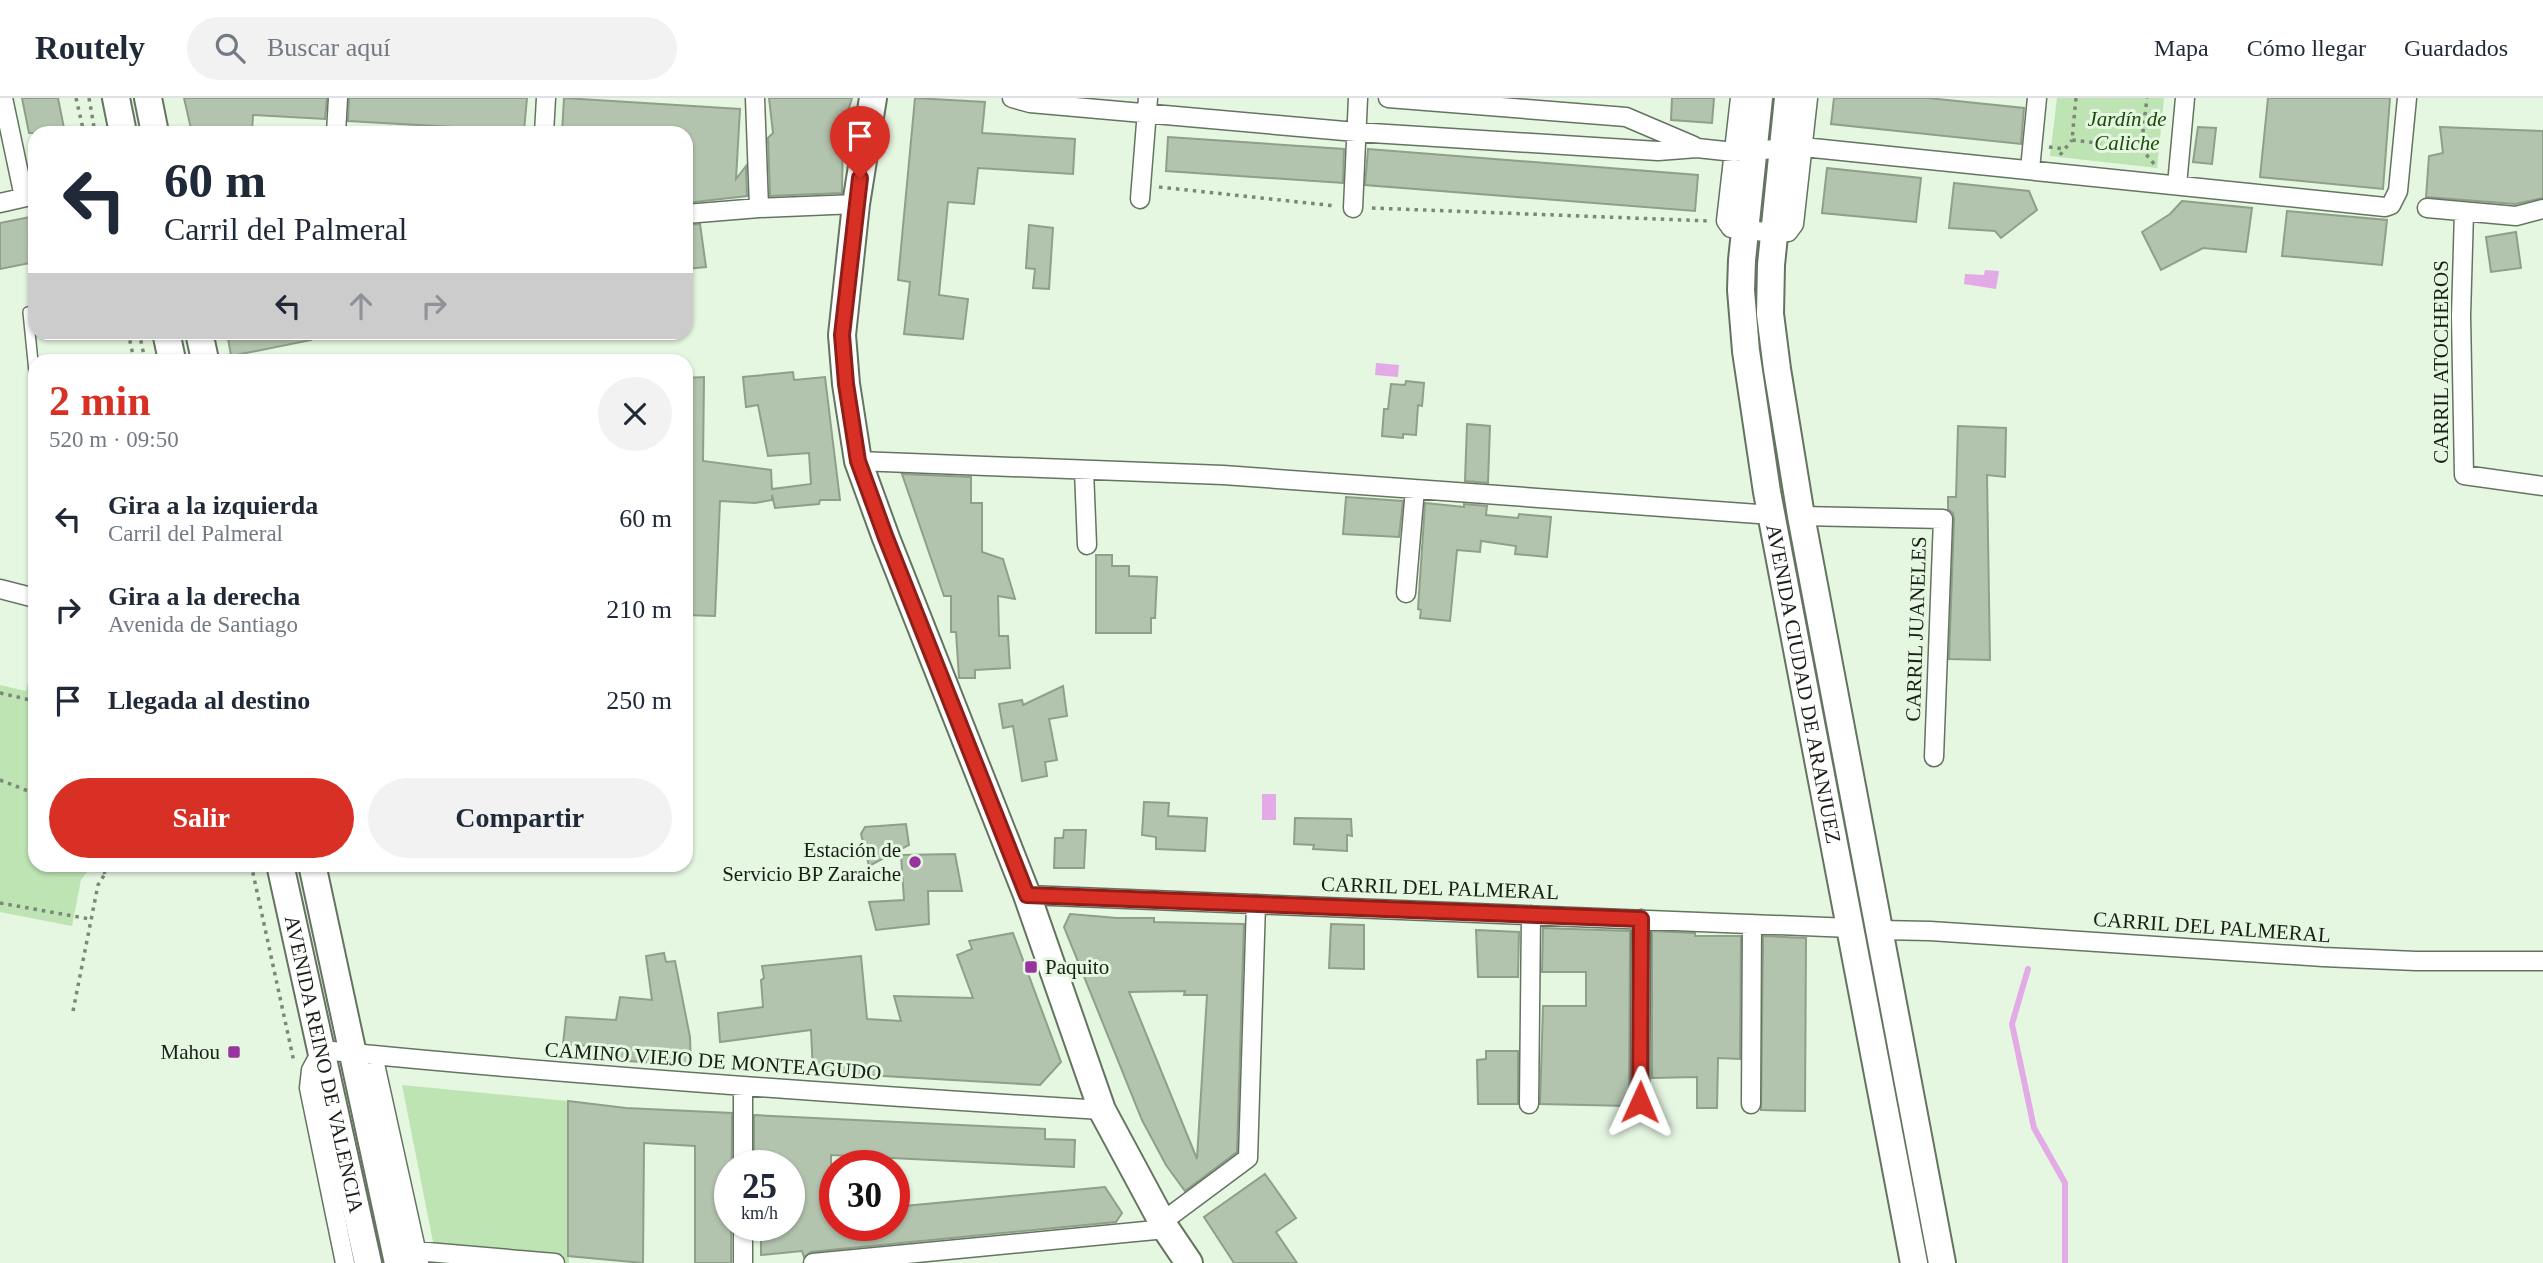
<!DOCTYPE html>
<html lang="es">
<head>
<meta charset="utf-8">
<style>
  :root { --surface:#fff; --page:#f2f2f3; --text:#1f2937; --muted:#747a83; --line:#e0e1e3; --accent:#d93025 }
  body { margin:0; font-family:"Times New Roman",serif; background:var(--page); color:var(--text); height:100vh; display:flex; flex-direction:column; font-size:26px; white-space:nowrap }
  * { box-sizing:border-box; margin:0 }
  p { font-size:23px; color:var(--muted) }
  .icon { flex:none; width:38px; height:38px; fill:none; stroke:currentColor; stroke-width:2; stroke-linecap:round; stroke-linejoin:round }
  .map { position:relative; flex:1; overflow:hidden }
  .sheet { position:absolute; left:28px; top:256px; width:665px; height:518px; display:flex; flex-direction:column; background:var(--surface); border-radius:21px; box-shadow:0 2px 5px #0004 }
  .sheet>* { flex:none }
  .hud { position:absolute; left:28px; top:28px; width:665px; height:214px; border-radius:21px; box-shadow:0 2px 5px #0004; background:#fff; color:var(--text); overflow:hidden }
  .speed { position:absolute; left:714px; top:1052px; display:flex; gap:14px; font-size:35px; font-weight:700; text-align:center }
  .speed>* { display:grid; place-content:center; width:91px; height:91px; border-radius:50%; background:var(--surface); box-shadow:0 2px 5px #0004; line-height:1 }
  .speed small { font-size:18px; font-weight:400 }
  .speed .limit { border:10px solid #d22; background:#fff; color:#111 }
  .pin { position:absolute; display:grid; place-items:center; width:60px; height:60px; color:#fff; margin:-72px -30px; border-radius:50% 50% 50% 0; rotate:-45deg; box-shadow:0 0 7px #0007 }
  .pin .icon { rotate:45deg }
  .me { position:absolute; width:77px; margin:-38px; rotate:1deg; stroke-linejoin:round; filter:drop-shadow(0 0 5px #0008) }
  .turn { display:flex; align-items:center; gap:24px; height:147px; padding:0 21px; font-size:32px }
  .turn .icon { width:91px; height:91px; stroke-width:2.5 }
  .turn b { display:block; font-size:49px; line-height:60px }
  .lanes { display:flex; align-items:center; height:66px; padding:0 21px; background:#0003; justify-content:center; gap:35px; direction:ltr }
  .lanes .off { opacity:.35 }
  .round { display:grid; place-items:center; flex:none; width:74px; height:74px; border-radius:37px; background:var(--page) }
  .overview { display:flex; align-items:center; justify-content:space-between; height:119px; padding:0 21px }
  h1 { font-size:42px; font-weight:700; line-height:52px; color:var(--accent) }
  .action { display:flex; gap:14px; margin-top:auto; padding:14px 21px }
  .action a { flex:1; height:80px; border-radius:42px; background:var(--accent); color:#fff; font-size:28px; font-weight:700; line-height:80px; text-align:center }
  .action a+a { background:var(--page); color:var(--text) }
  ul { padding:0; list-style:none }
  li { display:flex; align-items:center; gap:21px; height:91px; padding:0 21px }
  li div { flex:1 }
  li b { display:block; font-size:26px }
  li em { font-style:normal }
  header { display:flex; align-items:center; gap:42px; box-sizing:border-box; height:98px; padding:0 35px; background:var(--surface); border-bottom:2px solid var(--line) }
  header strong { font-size:33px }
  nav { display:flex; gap:38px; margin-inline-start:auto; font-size:24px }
  .search { width:490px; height:63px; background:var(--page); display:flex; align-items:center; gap:18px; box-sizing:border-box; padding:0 24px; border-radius:38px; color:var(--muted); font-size:26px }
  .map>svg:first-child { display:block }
  .green { fill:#bee4b4 }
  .water { fill:#e3abe6 }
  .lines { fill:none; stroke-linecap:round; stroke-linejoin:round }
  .stream { stroke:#e3abe6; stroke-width:6 }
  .building { fill:#b2c3ae; stroke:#8f9f8a; stroke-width:2; fill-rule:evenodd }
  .lane-casing { stroke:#647461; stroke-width:12 }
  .street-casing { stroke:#647461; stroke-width:21 }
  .secondary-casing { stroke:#647461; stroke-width:30 }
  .path { stroke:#7b8778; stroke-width:3.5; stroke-dasharray:3.5 5; stroke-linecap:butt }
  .lane { stroke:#fff; stroke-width:9 }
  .street { stroke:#fff; stroke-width:18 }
  .secondary { stroke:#fff; stroke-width:26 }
  .route-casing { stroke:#8d1f18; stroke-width:18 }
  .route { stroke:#d93025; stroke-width:12 }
  .poi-dot { fill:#96359d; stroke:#e5f6e1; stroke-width:2.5 }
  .labels { text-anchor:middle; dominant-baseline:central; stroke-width:6; stroke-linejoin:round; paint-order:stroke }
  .park-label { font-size:21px; font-style:italic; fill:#1b4a0b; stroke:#e5f6e1 }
  .street-label { font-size:21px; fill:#191f17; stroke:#e5f6e1 }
  .poi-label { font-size:21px; fill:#191f17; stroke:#e5f6e1; text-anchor:end }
</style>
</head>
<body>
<header>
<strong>Routely</strong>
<div class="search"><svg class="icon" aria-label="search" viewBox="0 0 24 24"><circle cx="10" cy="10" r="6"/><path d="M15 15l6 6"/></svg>Buscar aquí</div>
<nav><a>Mapa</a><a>Cómo llegar</a><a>Guardados</a></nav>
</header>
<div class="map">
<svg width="2543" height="1165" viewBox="0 0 2543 1165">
  <rect width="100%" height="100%" fill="#e5f6e1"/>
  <!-- green -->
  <path class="green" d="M2057 0H2164L2157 70 2050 58Z
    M35 555V766L92 767 81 782 72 828 0 814V587L26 593Z
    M402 987 568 1003 569 1165 435 1154Z"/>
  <!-- water -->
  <path class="water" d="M1985 172 1999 173 1996 191 1964 186 1965 176 1984 177Z
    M1376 265 1399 267 1398 279 1375 277Z
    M1262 696H1276V722H1262Z"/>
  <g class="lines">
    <!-- stream -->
    <path class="stream" d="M2028 871 2012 926 2034 1030 2065 1085V1165"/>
  </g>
  <!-- building -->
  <path class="building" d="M22 0H58L65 35H29Z
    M184 0H327L325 21 253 17 252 35H192Z
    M349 0H527L524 33 348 23Z
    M564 0 740 11 736 81 746 68 747 98 686 105V35H562Z
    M769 0H852L843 30 842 95 770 98 768 40 773 35Z
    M915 0 985 4 982 35 1075 41 1073 76 978 70 974 106 948 104 939 197 968 201 963 241 904 236 910 184 898 182Z
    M1672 0H1714L1712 25 1671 22Z
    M1834 0H1928L2024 10 2021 46 1831 26Z
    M2268 0H2390L2383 91 2260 79Z
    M2198 29 2216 30 2212 66 2193 64Z
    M2440 29 2543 33V100L2515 106 2426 99 2429 58 2443 55Z
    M1168 39 1344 51 1343 85 1166 73Z
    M1368 51 1698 77 1695 113 1365 87Z
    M1827 70 1921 80 1916 124 1822 115Z
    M1954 85 2029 93 2037 112 2001 140 1995 133 1949 130Z
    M2182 103 2252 110 2246 154 2203 150 2161 172 2142 134 2170 116Z
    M2287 113 2387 122 2382 167 2282 158Z
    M35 118V164L0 171V125Z
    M700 126 706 169 686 171V127Z
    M1029 127 1053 130 1049 191 1033 190 1035 171 1026 170Z
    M2516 134 2521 170 2491 174 2486 139Z
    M227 234H310L311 242 231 258Z
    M793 274 794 282 825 279 840 402H820L819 406 775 410 772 397V402L755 405 720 403 715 518 686 517V280L704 279 703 363 771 372 772 391 811 386 809 355 768 358 758 307 746 309 743 279Z
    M1406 283 1424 285 1422 308 1418 307 1416 337 1403 336V340L1382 338 1384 311H1388L1391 286 1405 287Z
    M1467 326 1490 328 1488 385 1465 383Z
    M1958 328 2006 330 2005 379 1987 377 1990 562 1949 561 1954 421 1953 415 1948 411V399H1956Z
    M902 376 971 379V405H982V454L1003 461 1015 501 998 498 999 538H1008L1010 570 975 572V580H959L956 534H951V498H944Z
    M1346 399 1403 403 1399 439 1343 436Z
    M1425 405 1464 409V406L1487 408 1486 417 1518 420 1519 416 1551 419 1547 459 1515 456 1516 448 1481 443 1480 454 1457 452 1450 523 1420 520 1421 512 1418 511Z
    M1096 457H1112V468H1129V478L1157 479 1155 520H1151V535H1096Z
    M1063 588 1067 618 1049 621 1057 662 1045 664 1047 678 1022 683 1013 628 1003 630 999 606 1022 602 1023 607Z
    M1144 704 1169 705 1168 718 1207 720 1205 753 1156 751V739L1142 737Z
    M1295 720 1351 721 1352 738 1347 737V753L1313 751 1314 747 1294 746Z
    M906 726 909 747 869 768 861 736 865 729Z
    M1064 732H1086L1084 770H1054L1055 740H1063Z
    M955 756 962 793H928L929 826 876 832 869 804 904 802 901 757Z
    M1070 816 1117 820H1154V824L1244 826 1237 1054 1185 1093 1166 1067 1142 1022 1064 829ZM1185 893 1184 897H1207L1197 1061 1129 894Z
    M1331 826 1364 827V871L1329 870Z
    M1543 830 1630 833 1629 1008 1540 1006 1543 908H1586V874H1542Z
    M1476 832 1519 834 1518 879H1478Z
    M1652 833 1695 835V838H1741L1740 961 1718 960 1717 1010H1697V979L1652 980Z
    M1013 835 1061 964 1040 987 813 974 811 932 720 944 718 915 763 909 761 882 764 880 762 868 861 858 867 921 901 923 894 898 973 900 957 857 972 851 969 843Z
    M1763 838 1806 840 1805 1013 1761 1012Z
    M664 855 666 864 675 863 690 939 691 967 611 962 613 950 563 946 566 919 616 922 620 899 652 902 646 858Z
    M1486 953H1518V1006H1478L1477 962 1486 961Z
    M568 1003 626 1010 732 1015 731 1165H695V1048L644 1045 643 1165 568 1158Z
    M754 1017 1045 1031V1041L1075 1042 1074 1069 831 1057V1116H835V1127H894V1109L1105 1089 1122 1115 1116 1124 830 1152 811 1154 804 1159 802 1153 761 1157V1127H789V1068H754Z
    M1265 1076 1296 1120 1276 1134 1297 1165H1234L1204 1119Z"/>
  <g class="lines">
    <!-- lane casing -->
    <g class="lane-casing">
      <path id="lane" d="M35 213 28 214 35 284"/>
    </g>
    <!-- street casing -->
    <g class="street-casing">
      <path id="street" d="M3 0 24 99
        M755 0 759 110
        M1012 0 1030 5 1356 34 1658 53 1697 50 1734 54 1803 49 2385 109 2391 107 2398 93 2407 0
        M1388 0 1626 19 1694 48
        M1740 0 1726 123 1731 130 1774 135 1788 134 1794 126 1808 0
        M336 35 338 0
        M544 35 546 0
        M2030 71 2037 0
        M2177 87 2185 0
        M1140 101 1148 0
        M0 105 35 97
        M1353 110 1358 0
        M2427 110 2516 118 2543 111
        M2464 114 2461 218 2464 377 2543 388
        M686 116 759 110 856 106
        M858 363 1223 377 1772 417
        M1084 372 1087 447
        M1801 418 1943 421 1934 659
        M0 491 35 500
        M1406 495 1415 391
        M1027 797 1851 830
        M1879 832 1930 833 2323 859 2416 863H2543
        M373 957 419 1165
        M1640 1004 1641 821
        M1529 1006 1531 817
        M1751 1006 1752 826
        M743 1068V990
        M1162 1124 1248 1060 1256 806
        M416 1153 555 1165
        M345 1165 309 990 311 972 322 952C582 978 841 996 1102 1012
        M743 1165V1127
        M813 1165 1166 1131"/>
    </g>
    <!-- secondary casing -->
    <g class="secondary-casing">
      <g id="secondary">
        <path d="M116 0 123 35"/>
        <path d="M148 0 155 35"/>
        <path d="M873 0 856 106 842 237 846 286 858 363 886 440 1027 797 1102 1012 1166 1131 1189 1165"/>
        <path id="s1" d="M1759 0 1742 162 1741 192 1746 253 1767 394 1914 1165"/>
        <path d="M1788 0 1771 167 1770 216 1777 271 1801 418 1942 1165"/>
        <path d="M166 234 172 262"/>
        <path d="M199 234 205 262"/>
        <path id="s2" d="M280 766 368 1165"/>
        <path d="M312 766 398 1165"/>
      </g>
    </g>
    <!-- path -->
    <path class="path" d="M76 0 84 35
      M89 0 95 35
      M2076 0 2072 42 2141 50 2147 0
      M2049 49 2065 51
      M2141 50 2155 67
      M2060 57 2072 42
      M1159 89 1336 108
      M1372 110 1710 123
      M128 234 134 262
      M139 234 145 262
      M0 595 35 603
      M0 682 28 693 35 699
      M101 766 105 776
      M251 766 294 964
      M0 805 90 821
      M73 913 98 787 111 766"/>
    <!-- lane -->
    <use href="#lane" class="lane"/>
    <!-- street -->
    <use href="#street" class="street"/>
    <!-- secondary -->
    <use href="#secondary" class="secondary"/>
  </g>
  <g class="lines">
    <!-- route casing -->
    <g class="route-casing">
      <path id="route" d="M860 80 842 237 846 286 858 363 886 440 1027 797 1641 821 1640 1004"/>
    </g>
    <!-- route -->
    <use href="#route" class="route"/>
  </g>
  <!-- markers -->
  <g class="poi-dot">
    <circle cx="915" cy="764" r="7"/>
    <rect x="1024" y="862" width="14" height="14" rx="3.5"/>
    <rect x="227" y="947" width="14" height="14" rx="3.5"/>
  </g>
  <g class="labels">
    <!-- park labels -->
    <g class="park-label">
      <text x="2127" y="21">Jardín de<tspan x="2127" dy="24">Caliche</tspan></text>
    </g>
    <!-- street labels -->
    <g class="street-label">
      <text transform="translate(2441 264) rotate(-90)">CARRIL ATOCHEROS</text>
      <text transform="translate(1916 531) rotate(-88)">CARRIL JUANELES</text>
      <text stroke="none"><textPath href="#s1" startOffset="592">AVENIDA CIUDAD DE ARANJUEZ</textPath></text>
      <text transform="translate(1440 790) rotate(2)">CARRIL DEL PALMERAL</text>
      <text transform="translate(2212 829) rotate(4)">CARRIL DEL PALMERAL</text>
      <text transform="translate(713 963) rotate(4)">CAMINO VIEJO DE MONTEAGUDO</text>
      <text stroke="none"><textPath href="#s2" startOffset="205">AVENIDA REINO DE VALENCIA</textPath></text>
    </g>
    <!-- poi labels -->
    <g class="poi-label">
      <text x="901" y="752">Estación de<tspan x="901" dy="24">Servicio BP Zaraiche</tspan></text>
      <text x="1045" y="869" text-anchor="start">Paquito</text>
      <text x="220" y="954">Mahou</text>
    </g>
  </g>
</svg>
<div class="speed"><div>25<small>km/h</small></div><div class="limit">30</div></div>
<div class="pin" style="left:860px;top:80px;background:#d93025"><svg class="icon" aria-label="arrive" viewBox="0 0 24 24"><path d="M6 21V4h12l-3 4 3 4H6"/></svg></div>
<svg class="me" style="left:1640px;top:1004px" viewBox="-20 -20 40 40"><path d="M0-17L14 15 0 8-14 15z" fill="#d93025" stroke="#fff" stroke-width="4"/></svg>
<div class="hud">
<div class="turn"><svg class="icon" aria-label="left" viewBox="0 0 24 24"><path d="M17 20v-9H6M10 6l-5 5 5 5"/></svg><div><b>60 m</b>Carril del Palmeral</div></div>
<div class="lanes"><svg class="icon" aria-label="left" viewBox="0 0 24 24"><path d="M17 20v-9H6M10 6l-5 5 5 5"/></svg><svg class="icon off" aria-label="ahead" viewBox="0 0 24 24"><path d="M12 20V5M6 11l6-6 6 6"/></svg><svg class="icon off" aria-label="right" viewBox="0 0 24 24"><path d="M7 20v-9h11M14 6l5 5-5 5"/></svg></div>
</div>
<section class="sheet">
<div class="overview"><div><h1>2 min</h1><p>520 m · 09:50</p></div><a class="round"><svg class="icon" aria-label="close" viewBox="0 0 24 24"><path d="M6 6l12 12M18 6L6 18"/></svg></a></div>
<ul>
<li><svg class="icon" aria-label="left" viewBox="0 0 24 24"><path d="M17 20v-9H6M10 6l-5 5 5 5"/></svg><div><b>Gira a la izquierda</b><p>Carril del Palmeral</p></div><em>60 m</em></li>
<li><svg class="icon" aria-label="right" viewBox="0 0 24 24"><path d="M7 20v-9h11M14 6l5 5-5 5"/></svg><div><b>Gira a la derecha</b><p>Avenida de Santiago</p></div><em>210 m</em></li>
<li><svg class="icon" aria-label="arrive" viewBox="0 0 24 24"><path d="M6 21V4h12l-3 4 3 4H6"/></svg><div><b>Llegada al destino</b></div><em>250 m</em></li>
</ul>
<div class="action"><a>Salir</a><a>Compartir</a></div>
</section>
</div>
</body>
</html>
